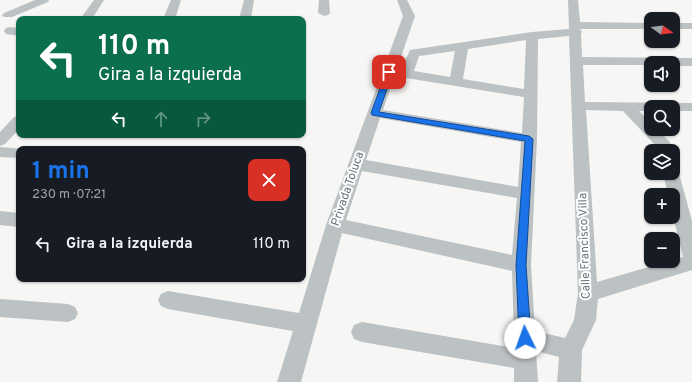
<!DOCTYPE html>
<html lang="es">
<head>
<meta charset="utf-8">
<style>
  :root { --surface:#171b24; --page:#20242c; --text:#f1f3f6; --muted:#9ea1a6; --accent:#1a73e8 }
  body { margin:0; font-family:Overpass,sans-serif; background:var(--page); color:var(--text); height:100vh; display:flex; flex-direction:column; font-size:15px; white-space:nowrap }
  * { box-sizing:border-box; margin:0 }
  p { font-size:13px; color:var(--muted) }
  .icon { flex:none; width:22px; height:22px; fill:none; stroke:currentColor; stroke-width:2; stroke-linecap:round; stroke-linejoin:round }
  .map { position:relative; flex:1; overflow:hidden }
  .drawer { position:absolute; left:16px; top:146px; width:290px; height:136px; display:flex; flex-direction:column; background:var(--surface); border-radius:8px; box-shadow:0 1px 3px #0004 }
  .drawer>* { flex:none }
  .hud { position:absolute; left:16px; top:16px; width:290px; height:122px; border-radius:8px; box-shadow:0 1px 3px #0004; background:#0b6e4f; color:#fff; overflow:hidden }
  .needle { width:26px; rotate:105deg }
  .controls { position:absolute; left:644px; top:12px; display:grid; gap:8px }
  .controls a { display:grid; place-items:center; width:36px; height:36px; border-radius:8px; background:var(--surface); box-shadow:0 1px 3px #0004; font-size:20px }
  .pin { position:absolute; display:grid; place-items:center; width:34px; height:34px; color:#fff; margin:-17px; border-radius:8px; box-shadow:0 2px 6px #0006 }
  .me { position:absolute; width:44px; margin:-22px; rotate:357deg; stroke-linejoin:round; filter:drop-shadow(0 0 3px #0008) }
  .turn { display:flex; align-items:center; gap:14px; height:84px; padding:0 16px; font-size:18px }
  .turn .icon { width:52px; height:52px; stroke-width:2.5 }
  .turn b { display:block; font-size:28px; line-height:34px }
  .lanes { display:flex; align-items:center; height:38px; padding:0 16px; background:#0003; justify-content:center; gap:20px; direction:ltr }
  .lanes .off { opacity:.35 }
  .round { display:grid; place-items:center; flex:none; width:42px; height:42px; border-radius:8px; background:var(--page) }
  .head { display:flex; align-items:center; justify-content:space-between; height:68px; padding:0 16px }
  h1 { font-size:24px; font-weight:700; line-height:30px; color:var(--accent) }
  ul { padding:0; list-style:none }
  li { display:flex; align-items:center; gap:12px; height:60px; padding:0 16px }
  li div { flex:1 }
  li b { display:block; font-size:15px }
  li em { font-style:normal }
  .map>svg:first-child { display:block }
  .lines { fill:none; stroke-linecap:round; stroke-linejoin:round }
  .street { fill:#bcc1c3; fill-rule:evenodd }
  .route { fill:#1a73e8; stroke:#114b97 }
  .labels { text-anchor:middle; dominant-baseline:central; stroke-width:4; stroke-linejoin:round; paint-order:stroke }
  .street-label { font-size:12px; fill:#65757b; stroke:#fff }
</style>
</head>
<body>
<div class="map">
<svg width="692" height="382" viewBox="0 0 692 382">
  <rect width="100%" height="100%" fill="#f6f6f4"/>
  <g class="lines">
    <!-- street -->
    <path class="street" d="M35 0H49L48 2 12 17H4L2 15 4 13Z
      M94 0H104L92 19H80Z
      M171 0H181L175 19H163Z
      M244 0H254L251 19H239Z
      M319 0H329L330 13 328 15 324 16 318 13Z
      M397 0H407L415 16 383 110 522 133 524 97 406 78 401 77 399 74 410 50 532 32 569 29 568 0H578L580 22 651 23V29H580L582 32 581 34 582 57 692 58V66H673V63H651V65H583L585 102 692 103V111H673V107H651V111H639L651 123V129H657L669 141 674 151 673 152V151H658L657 147 623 111 586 110 597 282 683 257 673 216V195H668L663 173H673V168L677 169 679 173 692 221V270L598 299 596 320 582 350 581 382H557L559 357 536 351 538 382H514V368L362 342 354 339 351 332 354 325 362 322 515 348 517 343 514 338 512 271 342 233 301 382H277L293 331 168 309 161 306 158 300 161 294 168 291 299 313 326 225 403 16ZM569 36 578 293 574 320 565 338 535 331 531 265 537 139 538 39ZM526 40 524 89 463 79 468 49ZM455 51 450 77 414 71 419 56ZM380 118 521 142 518 187 366 160ZM362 171 517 198 512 255 346 220Z
      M673 23H692V29H673Z
      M10 27 19 28V36L6 34 4 31 6 28Z
      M19 116V129L5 144 0 146V132L14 117Z
      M0 147 23 149H19V158L0 157Z
      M0 211 19 213V227L0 225Z
      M0 299 68 304 75 307 78 313 75 319 68 322 0 317Z"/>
  </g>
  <!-- route -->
  <path class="route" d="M389 69 393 72 379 112 529 136 533 139 526 265 531 338 529 342 525 344 521 342 519 338 516 265 525 141 372 115 371 113 386 72Z"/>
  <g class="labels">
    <!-- street labels -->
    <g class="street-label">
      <text transform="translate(348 189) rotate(-71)">Privada Toluca</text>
      <text transform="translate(585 246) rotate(-92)">Calle Francisco Villa</text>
    </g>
  </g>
</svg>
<div class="controls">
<a><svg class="needle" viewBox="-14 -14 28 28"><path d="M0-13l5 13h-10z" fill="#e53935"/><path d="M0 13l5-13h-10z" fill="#9ea1a6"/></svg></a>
<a><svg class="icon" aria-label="sound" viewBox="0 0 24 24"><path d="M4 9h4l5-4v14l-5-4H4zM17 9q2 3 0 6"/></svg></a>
<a><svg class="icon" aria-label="search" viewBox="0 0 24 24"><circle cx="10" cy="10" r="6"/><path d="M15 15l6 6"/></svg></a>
<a><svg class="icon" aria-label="layers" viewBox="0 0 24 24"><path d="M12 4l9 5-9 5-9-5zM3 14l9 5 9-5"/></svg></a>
<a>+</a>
<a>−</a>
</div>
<div class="pin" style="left:389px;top:72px;background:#d93025"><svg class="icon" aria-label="arrive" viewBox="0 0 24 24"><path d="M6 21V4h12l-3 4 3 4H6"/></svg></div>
<svg class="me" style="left:525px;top:338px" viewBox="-20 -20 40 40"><circle r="19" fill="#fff"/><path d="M0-13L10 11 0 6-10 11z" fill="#1a73e8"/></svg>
<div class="hud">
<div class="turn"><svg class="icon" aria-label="left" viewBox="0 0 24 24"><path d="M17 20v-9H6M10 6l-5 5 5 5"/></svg><div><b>110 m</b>Gira a la izquierda</div></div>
<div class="lanes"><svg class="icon" aria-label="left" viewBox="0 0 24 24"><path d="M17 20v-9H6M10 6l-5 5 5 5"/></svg><svg class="icon off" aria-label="ahead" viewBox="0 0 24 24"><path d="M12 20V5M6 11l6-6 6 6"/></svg><svg class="icon off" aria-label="right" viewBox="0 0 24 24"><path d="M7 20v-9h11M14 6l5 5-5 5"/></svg></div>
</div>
<section class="drawer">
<div class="head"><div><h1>1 min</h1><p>230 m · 07:21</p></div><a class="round" style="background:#d93025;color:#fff"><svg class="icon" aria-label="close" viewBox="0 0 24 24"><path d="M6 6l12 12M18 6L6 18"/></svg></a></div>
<ul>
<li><svg class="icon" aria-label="left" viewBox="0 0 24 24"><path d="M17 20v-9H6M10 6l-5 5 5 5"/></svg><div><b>Gira a la izquierda</b></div><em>110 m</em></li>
</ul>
</section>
</div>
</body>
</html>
